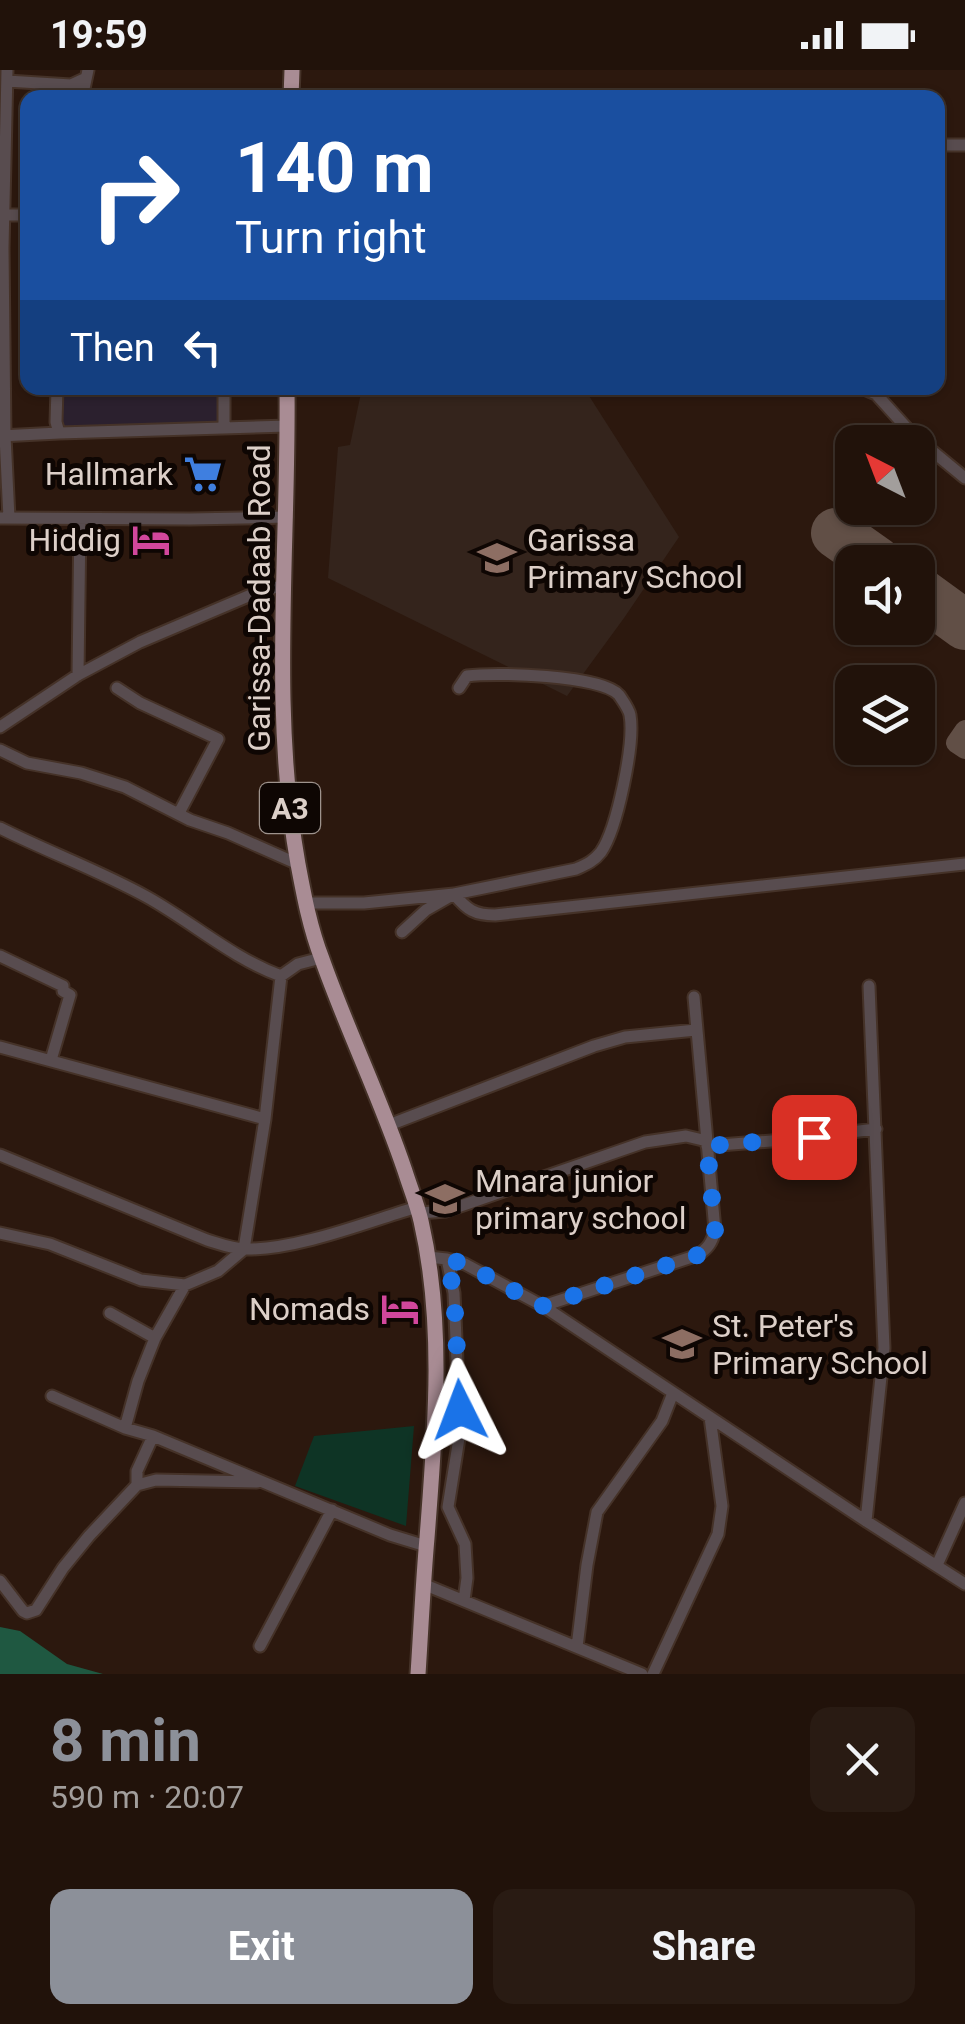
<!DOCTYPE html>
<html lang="en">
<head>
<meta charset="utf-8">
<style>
  :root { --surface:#21120a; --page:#291b13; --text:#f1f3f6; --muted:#a29e9c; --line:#3e322b; --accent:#8c9099 }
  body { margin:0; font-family:Roboto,sans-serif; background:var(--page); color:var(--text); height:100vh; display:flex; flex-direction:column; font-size:38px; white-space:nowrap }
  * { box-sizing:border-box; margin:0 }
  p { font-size:32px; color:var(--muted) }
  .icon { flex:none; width:55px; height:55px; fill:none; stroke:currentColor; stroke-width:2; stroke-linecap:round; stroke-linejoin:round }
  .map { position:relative; height:1604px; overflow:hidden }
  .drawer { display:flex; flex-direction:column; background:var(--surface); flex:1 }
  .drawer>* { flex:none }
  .top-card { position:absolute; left:20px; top:20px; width:925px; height:305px; border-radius:20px; box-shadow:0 2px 8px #0004,0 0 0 2px var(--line); background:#1a4fa0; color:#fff; overflow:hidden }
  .needle { width:65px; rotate:318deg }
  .fabs { position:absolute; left:835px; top:355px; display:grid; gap:20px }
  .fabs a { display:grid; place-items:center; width:100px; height:100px; border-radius:20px; background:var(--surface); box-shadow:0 2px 8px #0004,0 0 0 2px var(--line); font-size:50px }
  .pin { position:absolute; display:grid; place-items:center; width:85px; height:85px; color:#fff; margin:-42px; border-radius:20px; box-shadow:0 5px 15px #0006 }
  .me { position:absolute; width:110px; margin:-55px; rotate:357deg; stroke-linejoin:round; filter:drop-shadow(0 0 8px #0008) }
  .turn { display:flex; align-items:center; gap:35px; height:210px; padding:0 50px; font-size:45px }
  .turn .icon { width:130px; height:130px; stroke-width:2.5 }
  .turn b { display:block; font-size:70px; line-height:85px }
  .then { display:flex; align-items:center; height:95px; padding:0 50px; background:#0003; gap:20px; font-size:38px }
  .round { display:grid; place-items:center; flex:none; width:105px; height:105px; border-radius:20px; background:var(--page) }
  .headline { display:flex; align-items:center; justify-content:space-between; height:170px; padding:0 50px }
  h1 { font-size:60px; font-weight:700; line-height:75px; color:var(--accent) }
  .button { display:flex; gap:20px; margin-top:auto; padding:20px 50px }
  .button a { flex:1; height:115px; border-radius:20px; background:var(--accent); color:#fff; font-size:40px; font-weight:700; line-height:115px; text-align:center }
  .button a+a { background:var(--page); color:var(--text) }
  .status { display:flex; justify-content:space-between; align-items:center; height:70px; padding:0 50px; background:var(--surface); direction:ltr }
  .status svg { height:28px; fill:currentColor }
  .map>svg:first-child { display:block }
  .commercial { fill:#2b202e }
  .education { fill:#34241c }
  .green { fill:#0e3425 }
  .forest { fill:#1f5841 }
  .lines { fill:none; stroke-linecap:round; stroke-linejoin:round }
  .taxiway { stroke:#614f46; stroke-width:20 }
  .runway { stroke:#614f46; stroke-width:50 }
  .minor-casing { stroke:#453228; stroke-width:15 }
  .highway-casing { stroke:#453228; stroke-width:19 }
  .minor { stroke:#584c4f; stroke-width:11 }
  .highway { stroke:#a98c94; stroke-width:15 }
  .route { stroke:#1a73e8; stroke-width:18; stroke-dasharray:0 32.4 }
  .labels { text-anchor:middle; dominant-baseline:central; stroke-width:10; stroke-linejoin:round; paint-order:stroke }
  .shield { fill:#0e0603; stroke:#9e938d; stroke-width:2.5 }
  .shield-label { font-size:30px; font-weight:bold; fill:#dccfc8 }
  .poi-label { font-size:32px; fill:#dccfc8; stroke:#0e0603; text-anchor:end }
  .street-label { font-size:32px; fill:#dccfc8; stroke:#0e0603 }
</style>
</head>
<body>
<div class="status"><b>19:59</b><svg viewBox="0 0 49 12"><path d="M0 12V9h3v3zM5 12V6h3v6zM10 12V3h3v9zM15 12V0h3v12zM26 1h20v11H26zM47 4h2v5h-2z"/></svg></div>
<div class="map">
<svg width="965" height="1604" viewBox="0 0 965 1604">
  <rect width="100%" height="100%" fill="#2c180e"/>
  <!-- commercial -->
  <path class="commercial" d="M58 318H223V356L60 362Z"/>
  <!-- education -->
  <path class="education" d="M362 318H584L679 467 624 548 567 626 328 508 338 377 350 375Z"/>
  <!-- green -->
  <path class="green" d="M414 1356 406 1456 295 1416 314 1366Z"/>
  <!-- forest -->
  <path class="forest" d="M0 1557 20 1561 67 1594 103 1604H0Z"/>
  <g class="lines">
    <!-- taxiway -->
    <path class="taxiway" d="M965 660 956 673 965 679"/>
    <!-- runway -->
    <path class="runway" d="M836 463 877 492
      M918 521 965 555"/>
    <!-- minor casing -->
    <g class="minor-casing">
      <path id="minor" d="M7 0 3 178 5 366 9 448
        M7 11 71 15 84 9
        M82 28 88 0
        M938 75H965
        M2 145H28
        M57 318 56 352 59 363 288 356
        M862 318 876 324 914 366 965 408
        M224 357V318
        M0 366 59 363
        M0 448 190 449 287 447
        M78 605 80 449
        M117 618 140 633 218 669 179 743
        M0 657 78 605 140 572 253 524 284 515
        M0 680 27 693 81 703 125 717 190 750 228 763 298 794
        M0 758C48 782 100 801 147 827 192 852 232 888 281 906L298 894 321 888
        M306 833H364L454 824 576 799C587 794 594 791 601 782 617 759 635 673 630 645 629 639 623 631 619 625 602 605 494 602 467 606L459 618
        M402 862 426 840 454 824C467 840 475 845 495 845L965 794
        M0 886 63 916V921L70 925 51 990
        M0 977 265 1049
        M389 1055 594 976 625 967 696 960
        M707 1076 783 1070 876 1059
        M0 1085 207 1170C220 1174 232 1179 246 1179 297 1180 367 1152 417 1137
        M419 1143 446 1141 645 1072 686 1066 707 1071
        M0 1163 50 1174 141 1210 185 1215 218 1201 244 1179 265 1049 281 906
        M428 1187 447 1189 465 1194 543 1236 866 1451 965 1514
        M447 1189 454 1223 460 1362 448 1437 465 1474 467 1508 464 1530
        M543 1236 698 1185C708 1178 712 1173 715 1160L694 927
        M110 1243 155 1268 138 1311 125 1358
        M155 1268 185 1215
        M52 1326 125 1358 153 1366 390 1465 426 1476
        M137 1415V1401L153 1366
        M866 1451 884 1278 869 916
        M937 1495 965 1433
        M0 1511 23 1541 27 1543 36 1540 63 1498 89 1466 137 1415 156 1410 257 1412
        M423 1514 642 1604
        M260 1576 332 1440
        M577 1577 587 1495 597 1442 662 1351 673 1323
        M653 1604 718 1464 722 1436 710 1347"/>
    </g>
    <!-- highway casing -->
    <g class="highway-casing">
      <path id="highway" d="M291 28 292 0
        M287 318C289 474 270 639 298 794 304 826 310 858 322 889 347 960 381 1029 405 1101 410 1117 417 1134 421 1151 445 1255 435 1363 427 1468 423 1513 421 1559 418 1604"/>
    </g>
    <!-- minor -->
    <use href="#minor" class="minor"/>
    <!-- highway -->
    <use href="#highway" class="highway"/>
  </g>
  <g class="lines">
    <!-- route -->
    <path class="route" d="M460 1340 454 1223 447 1189 465 1194 542 1236 698 1185C708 1178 712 1173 715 1160L707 1076 814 1067"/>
  </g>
  <!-- icons -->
  <defs>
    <g id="supermarket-bare" transform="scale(3)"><path d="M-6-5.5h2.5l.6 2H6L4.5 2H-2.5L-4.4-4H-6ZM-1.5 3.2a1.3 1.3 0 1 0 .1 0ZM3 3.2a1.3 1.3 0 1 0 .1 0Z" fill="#3f7fe0" stroke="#0e0603" stroke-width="2.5" paint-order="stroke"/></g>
    <g id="hotel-bare" transform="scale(3)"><path d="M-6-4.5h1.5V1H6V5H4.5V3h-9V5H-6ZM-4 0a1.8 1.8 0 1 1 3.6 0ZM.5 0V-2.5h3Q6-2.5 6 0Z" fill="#d1479c" stroke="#0e0603" stroke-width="2.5" paint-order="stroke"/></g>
    <g id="school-bare" transform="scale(3)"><path d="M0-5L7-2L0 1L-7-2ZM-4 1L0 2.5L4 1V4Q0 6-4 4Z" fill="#8d6e63" stroke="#0e0603" stroke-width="2.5" paint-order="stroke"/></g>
  </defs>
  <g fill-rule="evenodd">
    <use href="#supermarket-bare" x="203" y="404"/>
    <use href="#hotel-bare" x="151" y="470"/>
    <use href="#school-bare" x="497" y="488"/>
    <use href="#school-bare" x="445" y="1129"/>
    <use href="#hotel-bare" x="400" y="1239"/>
    <use href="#school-bare" x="682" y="1274"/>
  </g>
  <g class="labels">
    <!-- shield labels -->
    <rect class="shield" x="260" y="713" width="60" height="50" rx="8"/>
    <g class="shield-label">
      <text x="290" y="738">A3</text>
    </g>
    <!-- poi labels -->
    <g class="poi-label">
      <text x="173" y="404">Hallmark</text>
      <text x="121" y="470">Hiddig</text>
      <text x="527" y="470" text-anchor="start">Garissa<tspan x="527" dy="37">Primary School</tspan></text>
      <text x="475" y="1111" text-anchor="start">Mnara junior<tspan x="475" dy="37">primary school</tspan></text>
      <text x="370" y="1239">Nomads</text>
      <text x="712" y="1256" text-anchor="start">St. Peter's<tspan x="712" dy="37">Primary School</tspan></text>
    </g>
    <!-- street labels -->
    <g class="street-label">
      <text transform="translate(259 528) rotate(-90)">Garissa-Dadaab Road</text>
    </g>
  </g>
</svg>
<div class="fabs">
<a><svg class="needle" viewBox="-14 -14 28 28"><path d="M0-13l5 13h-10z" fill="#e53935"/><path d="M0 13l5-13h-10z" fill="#a29e9c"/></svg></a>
<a><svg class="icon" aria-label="sound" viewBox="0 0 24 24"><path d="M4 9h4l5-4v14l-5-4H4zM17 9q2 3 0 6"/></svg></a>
<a><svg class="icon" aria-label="layers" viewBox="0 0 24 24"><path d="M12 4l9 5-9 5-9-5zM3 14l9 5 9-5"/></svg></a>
</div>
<div class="pin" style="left:814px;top:1067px;background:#d93025"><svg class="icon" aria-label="arrive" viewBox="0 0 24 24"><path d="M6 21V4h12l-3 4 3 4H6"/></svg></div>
<svg class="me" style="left:460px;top:1340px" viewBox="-20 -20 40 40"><path d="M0-17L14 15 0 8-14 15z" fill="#1a73e8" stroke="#fff" stroke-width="4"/></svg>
<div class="top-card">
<div class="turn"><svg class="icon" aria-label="right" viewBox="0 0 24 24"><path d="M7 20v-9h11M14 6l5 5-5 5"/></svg><div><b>140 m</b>Turn right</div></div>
<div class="then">Then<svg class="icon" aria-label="left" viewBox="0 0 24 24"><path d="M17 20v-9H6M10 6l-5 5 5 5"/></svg></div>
</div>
</div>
<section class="drawer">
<div class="headline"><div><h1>8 min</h1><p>590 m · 20:07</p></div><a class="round"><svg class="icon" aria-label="close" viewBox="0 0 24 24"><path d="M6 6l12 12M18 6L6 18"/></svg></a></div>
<div class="button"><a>Exit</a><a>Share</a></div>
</section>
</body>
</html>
